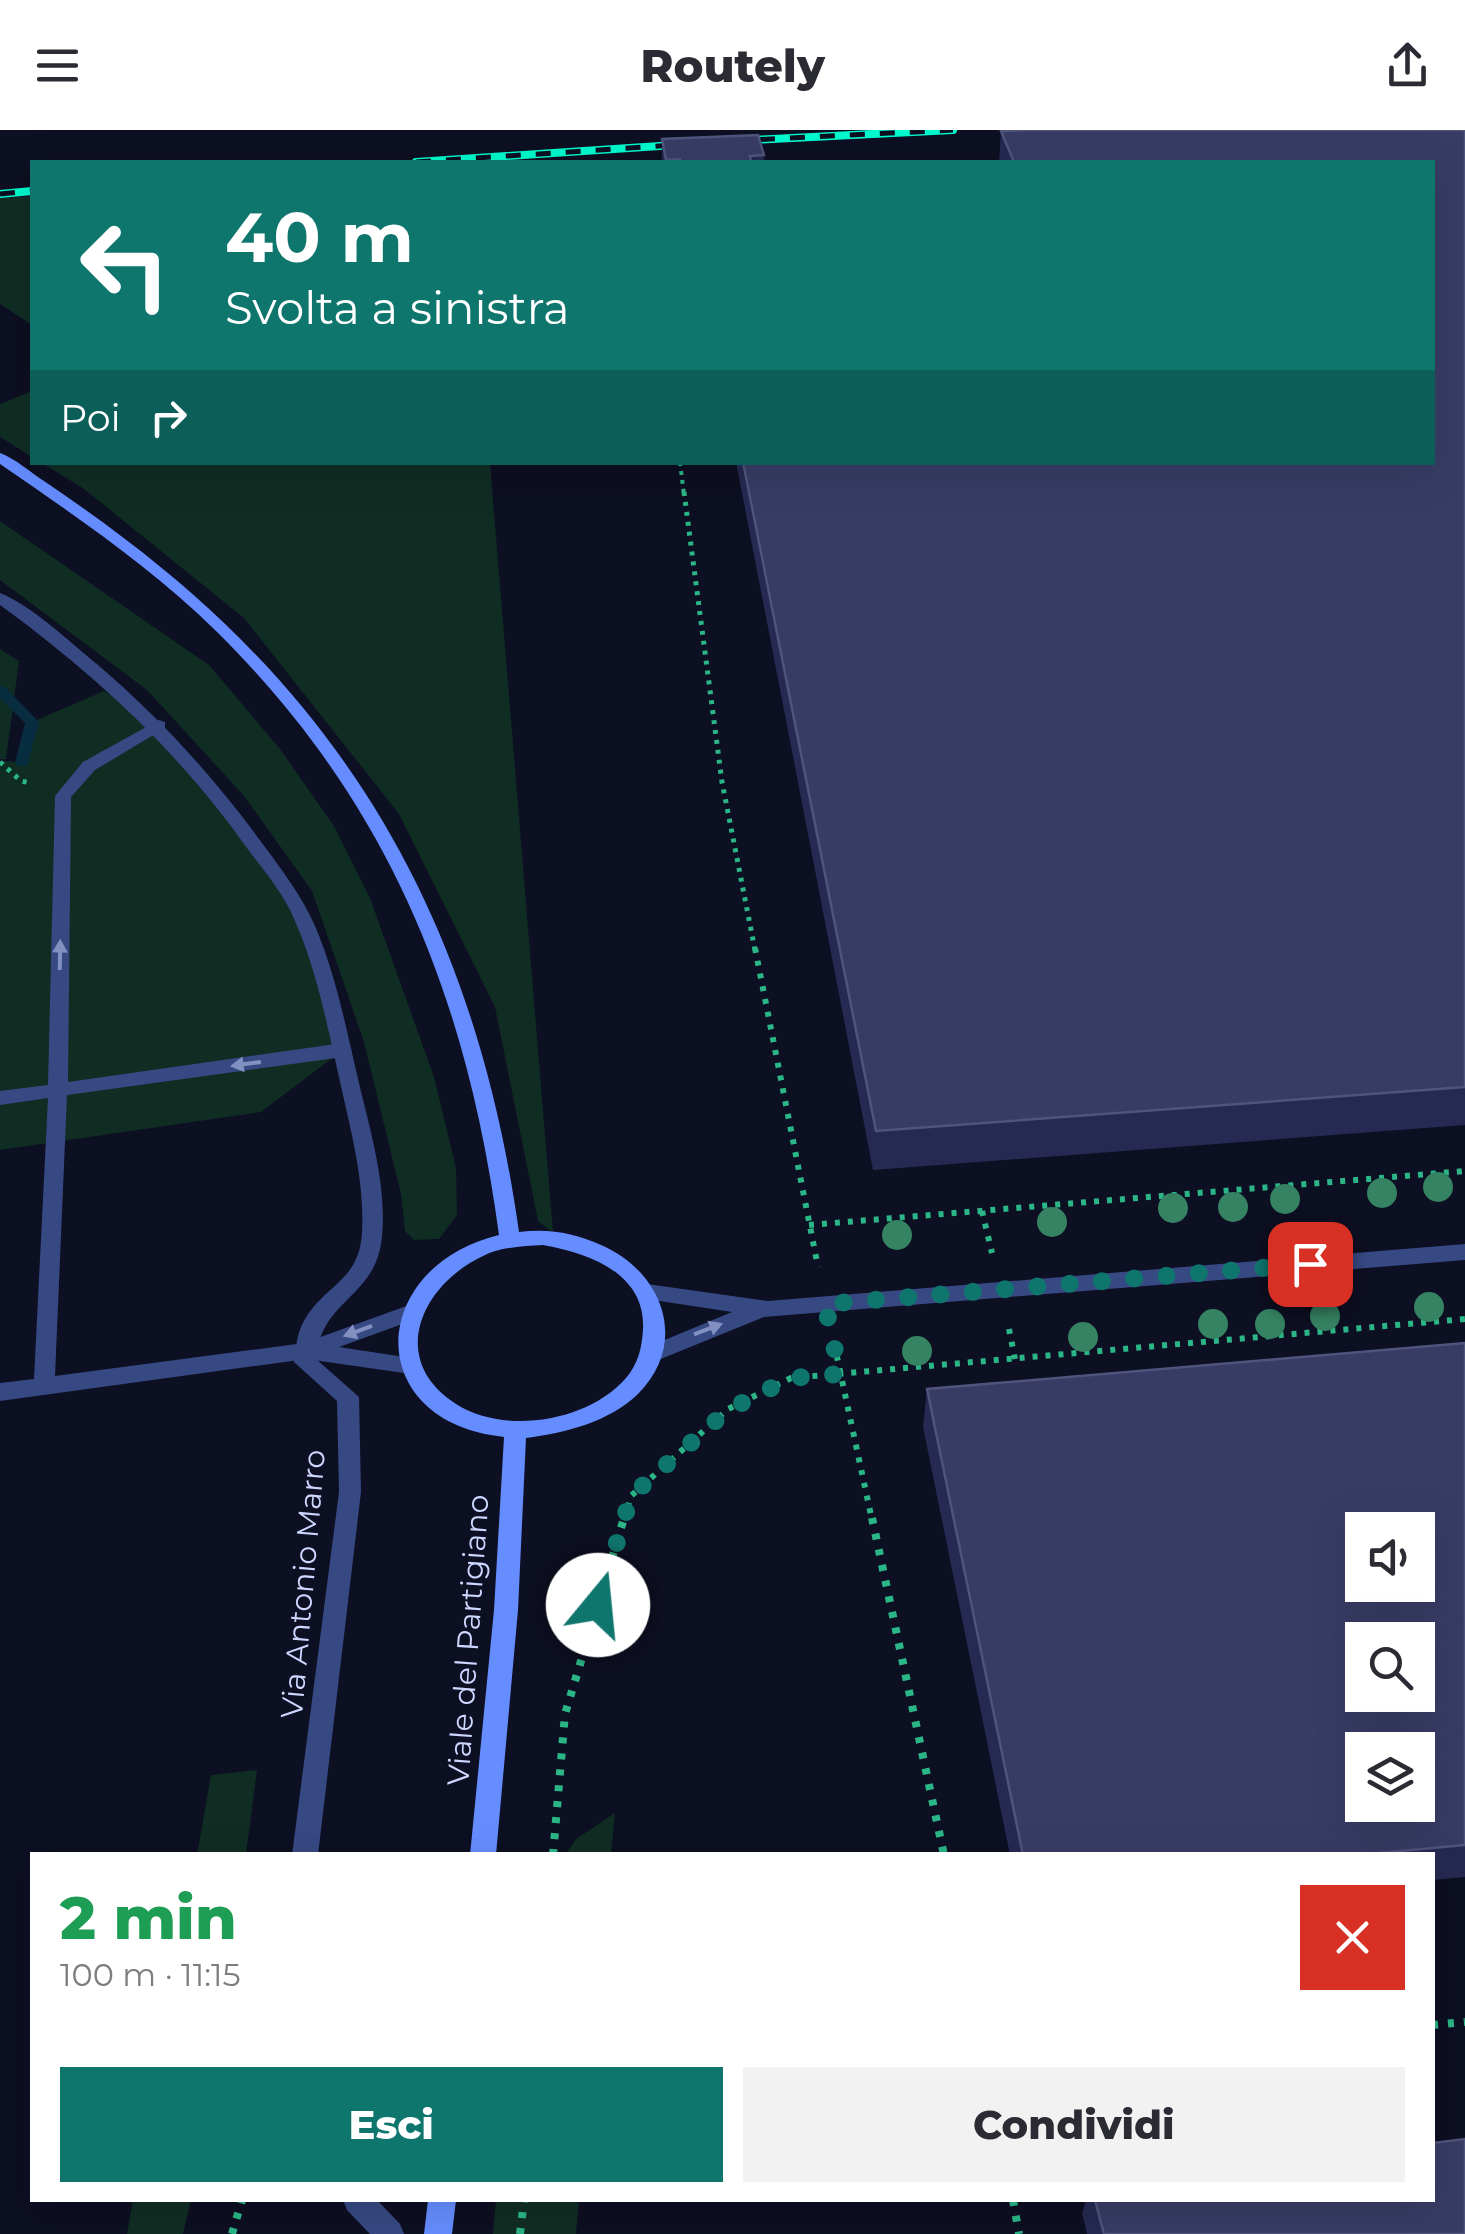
<!DOCTYPE html>
<html lang="it">
<head>
<meta charset="utf-8">
<style>
  :root { --surface:#fff; --page:#f2f2f3; --text:#2b2b33; --muted:#7c7c81; --accent:#0f766e }
  body { margin:0; font-family:Montserrat,sans-serif; background:var(--page); color:var(--text); height:100vh; display:flex; flex-direction:column; font-size:38px; white-space:nowrap }
  * { box-sizing:border-box; margin:0 }
  p { font-size:32px; color:var(--muted) }
  .icon { flex:none; width:55px; height:55px; fill:none; stroke:currentColor; stroke-width:2; stroke-linecap:round; stroke-linejoin:round }
  .map { position:relative; flex:1; overflow:hidden }
  .side { position:absolute; left:30px; top:1722px; width:1405px; height:350px; display:flex; flex-direction:column; background:var(--surface); border-radius:0px; box-shadow:0 10px 40px #0002 }
  .side>* { flex:none }
  .guide { position:absolute; left:30px; top:30px; width:1405px; height:305px; border-radius:0px; box-shadow:0 10px 40px #0002; background:#0f766e; color:#fff; overflow:hidden }
  .tools { position:absolute; left:1345px; top:1382px; display:grid; gap:20px }
  .tools a { display:grid; place-items:center; width:90px; height:90px; border-radius:0px; background:var(--surface); box-shadow:0 10px 40px #0002; font-size:50px }
  .pin { position:absolute; display:grid; place-items:center; width:85px; height:85px; color:#fff; margin:-42px; border-radius:20px; box-shadow:0 5px 15px #0006 }
  .me { position:absolute; width:110px; margin:-55px; rotate:17deg; stroke-linejoin:round; filter:drop-shadow(0 0 8px #0008) }
  .turn { display:flex; align-items:center; gap:35px; height:210px; padding:0 30px; font-size:45px }
  .turn .icon { width:130px; height:130px; stroke-width:2.5 }
  .turn b { display:block; font-size:70px; line-height:85px }
  .then { display:flex; align-items:center; height:95px; padding:0 30px; background:#0003; gap:20px; font-size:38px }
  .round { display:grid; place-items:center; flex:none; width:105px; height:105px; border-radius:0px; background:var(--page) }
  .headline { display:flex; align-items:center; justify-content:space-between; height:170px; padding:0 30px }
  h1 { font-size:60px; font-weight:800; line-height:75px; color:#1e9e55 }
  .button { display:flex; gap:20px; margin-top:auto; padding:20px 30px }
  .button a { flex:1; height:115px; border-radius:0px; background:var(--accent); color:#fff; font-size:40px; font-weight:800; line-height:115px; text-align:center }
  .button a+a { background:var(--page); color:var(--text) }
  header { display:flex; justify-content:space-between; align-items:center; height:130px; padding:0 30px; background:var(--surface); font-size:45px; font-weight:800 }
  .map>svg:first-child { display:block }
  .green { fill:#102d24 }
  .lines { fill:none; stroke-linecap:round; stroke-linejoin:round }
  .stream { fill:#082c40; fill-rule:evenodd }
  .path-far3 { stroke:#2bb687; stroke-width:4; stroke-dasharray:4 5; stroke-linecap:butt }
  .path-far2 { stroke:#2bb687; stroke-width:5; stroke-dasharray:4 6; stroke-linecap:butt }
  .path-far1 { stroke:#2bb687; stroke-width:6; stroke-dasharray:5 8; stroke-linecap:butt }
  .path { stroke:#2bb687; stroke-width:8; stroke-dasharray:6 10; stroke-linecap:butt }
  .lane { fill:#374983; fill-rule:evenodd }
  .street { fill:#374983; fill-rule:evenodd }
  .secondary { fill:#658dff; fill-rule:evenodd }
  .rail-casing { stroke:#00f9cd; stroke-width:8 }
  .rail { stroke:#0d0f22; stroke-width:5; stroke-dasharray:15; stroke-linecap:butt }
  .tree { fill:#368363 }
  .wall { fill:#262951 }
  .building { fill:#383c64; stroke:#4f547c; stroke-width:2.5; fill-rule:evenodd }
  .oneway { fill:#8290c1 }
  .route { stroke:#0f766e; stroke-width:18; stroke-dasharray:0 32.4 }
  .labels { text-anchor:middle; dominant-baseline:central; stroke-width:8; stroke-linejoin:round; paint-order:stroke }
  .street-label { font-size:30px; fill:#ced7ff; stroke:#0d0f22 }
</style>
</head>
<body>
<header><svg class="icon" aria-label="menu" viewBox="0 0 24 24"><path d="M4 6h16M4 12h16M4 18h16"/></svg>Routely<svg class="icon" aria-label="share" viewBox="0 0 24 24"><path d="M12 15V3M7 8l5-5 5 5M5 13v7h14v-7"/></svg></header>
<div class="map">
<svg width="1465" height="2104" viewBox="0 0 1465 2104">
  <rect width="100%" height="100%" fill="#0d0f22"/>
  <!-- green -->
  <path class="green" d="M32 66V195L0 174V68Z
    M32 261V327L0 307V274Z
    M42 333H490L553 1103 538 1091 495 877 399 684 244 488 84 359Z
    M0 391 209 535 280 619 334 696 370 768 434 947 456 1038 457 1085 439 1109 414 1110 405 1101 401 1064 364 912 312 761 245 667 147 560 0 450Z
    M0 519 19 531 6 629H0Z
    M104 561 159 595 296 775 343 920 261 982 0 1020V631L22 632 37 590Z
    M257 1640 246 1725H197L211 1645Z
    M615 1683 611 1725H565L576 1709Z
    M133 2070H191L183 2104H127Z
    M496 2070H579L576 2104H493Z"/>
  <g class="lines">
    <!-- stream -->
    <path class="stream" d="M0 556 5 557 39 592 27 636H17L15 633 25 593 0 568Z"/>
    <!-- path-far3 -->
    <path class="path-far3" d="M680 332 684 365"/>
    <!-- path-far2 -->
    <path class="path-far2" d="M684 362 722 652 755 820
      M0 632 21 651 31 653"/>
    <!-- path-far1 -->
    <path class="path-far1" d="M755 818 818 1137
      M982 1081 992 1123
      M809 1095 1465 1041
      M1009 1199 1015 1229
      M834 1213 872 1390
      M624 1390 631 1366 728 1279 791 1248 1465 1189"/>
    <!-- path -->
    <path class="path" d="M872 1388 944 1725
      M553 1725 565 1584 624 1388
      M1432 1895 1465 1892
      M1013 2070 1019 2104
      M232 2104 242 2070
      M520 2104 524 2070"/>
    <!-- lane -->
    <path class="lane" d="M0 463C31 475 71 513 98 535 160 588 214 647 262 713 282 740 302 766 315 796 336 845 346 898 358 949 370 1000 387 1054 382 1107 376 1169 321 1168 316 1229L359 1267 361 1362 318 1725H292L339 1362 337 1271 294 1232C296 1216 297 1202 305 1189 326 1154 359 1151 362 1103 365 1050 350 998 339 947 326 890 315 832 290 780 279 758 262 738 247 718 179 622 95 544 0 475Z
      M343 2070H377L400 2094 404 2104H370L347 2080Z"/>
    <!-- street -->
    <path class="street" d="M159 590 165 592V598L95 640 71 667 68 952 343 913 352 920 343 927 67 965 55 1246 304 1213 412 1174 419 1176 423 1182 419 1188 339 1217 411 1228 419 1230 422 1236 419 1242 411 1244 306 1229 0 1271V1253L34 1249 48 968 0 975V961L48 955 55 666 83 632Z
      M1465 1114V1130L764 1187 651 1233 643 1231 640 1225 643 1219 732 1182 640 1168 637 1162 640 1156 647 1154 768 1171Z"/>
    <!-- secondary -->
    <path class="secondary" d="M0 323C16 329 30 342 44 351 72 370 99 389 125 409 362 588 478 811 519 1102 548 1098 575 1103 601 1115 662 1141 690 1212 638 1264 609 1292 565 1303 526 1308L518 1480 496 1725H470L494 1480 504 1307C361 1292 367 1137 499 1105 467 867 389 671 215 500 151 437 74 385 0 334ZM543 1115C588 1123 646 1143 643 1199 642 1218 638 1234 626 1248 588 1292 504 1305 456 1274 387 1230 421 1155 483 1126 501 1117 523 1116 543 1115Z
      M428 2070H456L452 2104H424Z"/>
    <!-- rail casing -->
    <g class="rail-casing">
      <path id="rail" d="M730 11 953 0
        M416 32 690 14
        M0 64 32 61"/>
    </g>
    <!-- rail -->
    <use href="#rail" class="rail"/>
  </g>
  <!-- trees -->
  <g class="tree">
    <circle cx="1438" cy="1057" r="15"/>
    <circle cx="1382" cy="1063" r="15"/>
    <circle cx="1285" cy="1069" r="15"/>
    <circle cx="1233" cy="1077" r="15"/>
    <circle cx="1173" cy="1078" r="15"/>
    <circle cx="1052" cy="1092" r="15"/>
    <circle cx="897" cy="1105" r="15"/>
    <circle cx="1429" cy="1177" r="15"/>
    <circle cx="1325" cy="1186" r="15"/>
    <circle cx="1213" cy="1194" r="15"/>
    <circle cx="1270" cy="1194" r="15"/>
    <circle cx="1083" cy="1207" r="15"/>
    <circle cx="917" cy="1221" r="15"/>
  </g>
  <!-- wall -->
  <path class="wall" d="M1465 0V995L873 1040 736 332H1432V32H999L1001 1Z
    M662 9 764 25V32H662Z
    M1465 1213V1747L1432 1750V1725H1010L923 1297 927 1259Z
    M1086 2070H1432L1465 2104H1087L1082 2083Z"/>
  <!-- building -->
  <path class="building" d="M1029 0H1465V957L876 1001 743 332H1432V32H1014L1001 1Z
    M758 5 764 25 750 26 751 32H680V29L666 30 662 9Z
    M1465 1213V1715L1358 1725H1023L927 1259ZM1362 1400H1418V1455H1362ZM1362 1510H1418V1565H1362ZM1362 1620H1418V1675H1362Z
    M1465 2009V2104H1104L1095 2070H1432V2013Z"/>
  <!-- one-way arrows -->
  <defs><path id="oneway-solid" d="M-6-.8H1V-3.2L6.5 0L1 3.2V.8H-6Z" transform="scale(2.5)"/></defs>
  <g class="oneway">
    <use href="#oneway-solid" transform="translate(60 825) rotate(-89)"/>
    <use href="#oneway-solid" transform="translate(246 934) rotate(172)"/>
    <use href="#oneway-solid" transform="translate(708 1199) rotate(-21)"/>
    <use href="#oneway-solid" transform="translate(358 1201) rotate(160)"/>
  </g>
  <g class="lines">
    <!-- route -->
    <path class="route" d="M598 1475 631 1366 728 1280 791 1248 840 1244 825 1174 1310 1134"/>
  </g>
  <g class="labels">
    <!-- street labels -->
    <g class="street-label">
      <text transform="translate(303 1454) rotate(-85)">Via Antonio Marro</text>
      <text transform="translate(468 1510) rotate(-86)">Viale del Partigiano</text>
    </g>
  </g>
</svg>
<div class="tools">
<a><svg class="icon" aria-label="sound" viewBox="0 0 24 24"><path d="M4 9h4l5-4v14l-5-4H4zM17 9q2 3 0 6"/></svg></a>
<a><svg class="icon" aria-label="search" viewBox="0 0 24 24"><circle cx="10" cy="10" r="6"/><path d="M15 15l6 6"/></svg></a>
<a><svg class="icon" aria-label="layers" viewBox="0 0 24 24"><path d="M12 4l9 5-9 5-9-5zM3 14l9 5 9-5"/></svg></a>
</div>
<div class="pin" style="left:1310px;top:1134px;background:#d93025"><svg class="icon" aria-label="arrive" viewBox="0 0 24 24"><path d="M6 21V4h12l-3 4 3 4H6"/></svg></div>
<svg class="me" style="left:598px;top:1475px" viewBox="-20 -20 40 40"><circle r="19" fill="#fff"/><path d="M0-13L10 11 0 6-10 11z" fill="#0f766e"/></svg>
<div class="guide">
<div class="turn"><svg class="icon" aria-label="left" viewBox="0 0 24 24"><path d="M17 20v-9H6M10 6l-5 5 5 5"/></svg><div><b>40 m</b>Svolta a sinistra</div></div>
<div class="then">Poi<svg class="icon" aria-label="right" viewBox="0 0 24 24"><path d="M7 20v-9h11M14 6l5 5-5 5"/></svg></div>
</div>
<section class="side">
<div class="headline"><div><h1>2 min</h1><p>100 m · 11:15</p></div><a class="round" style="background:#d93025;color:#fff"><svg class="icon" aria-label="close" viewBox="0 0 24 24"><path d="M6 6l12 12M18 6L6 18"/></svg></a></div>
<div class="button"><a>Esci</a><a>Condividi</a></div>
</section>
</div>
</body>
</html>
